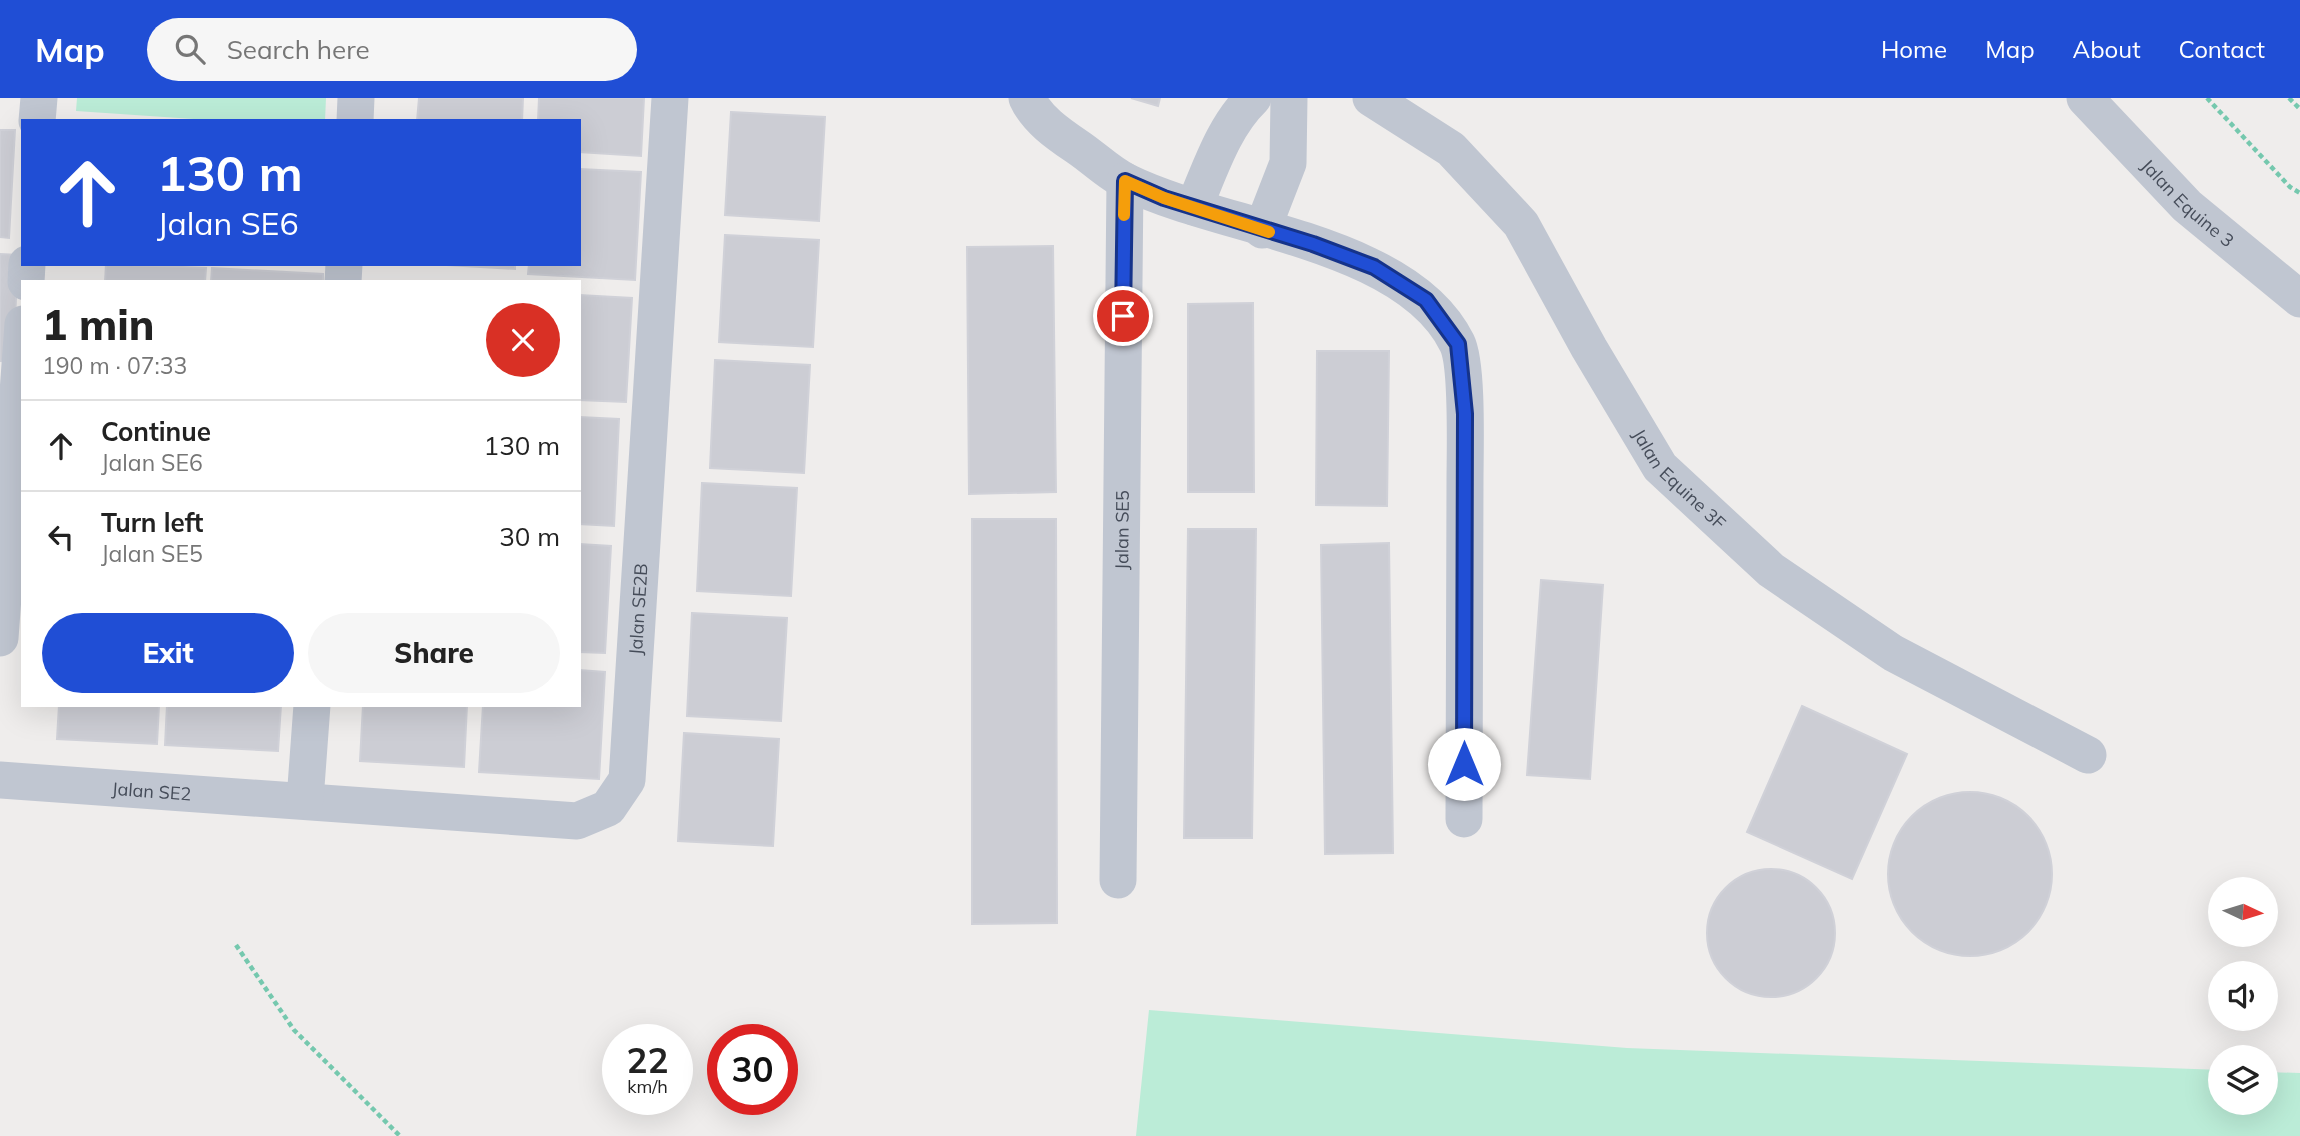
<!DOCTYPE html>
<html lang="en">
<head>
<meta charset="utf-8">
<style>
  :root { --surface:#fff; --page:#f6f6f6; --text:#222; --muted:#767676; --line:#e0e0e0; --accent:#204ed5 }
  body { margin:0; font-family:Mulish,sans-serif; background:var(--page); color:var(--text); height:100vh; display:flex; flex-direction:column; font-size:26px; white-space:nowrap }
  * { box-sizing:border-box; margin:0 }
  p { font-size:23px; color:var(--muted) }
  .icon { flex:none; width:38px; height:38px; fill:none; stroke:currentColor; stroke-width:2; stroke-linecap:round; stroke-linejoin:round }
  .map { position:relative; flex:1; overflow:hidden }
  .panel { position:absolute; left:21px; top:182px; width:560px; height:427px; display:flex; flex-direction:column; background:var(--surface); border-radius:0px; box-shadow:0 7px 28px #0002 }
  .panel>* { flex:none }
  .banner { position:absolute; left:21px; top:21px; width:560px; height:147px; border-radius:0px; box-shadow:0 7px 28px #0002; background:#204ed5; color:#fff; overflow:hidden }
  .needle { width:46px; rotate:94deg }
  .fabs { position:absolute; left:2208px; top:779px; display:grid; gap:14px }
  .fabs a { display:grid; place-items:center; width:70px; height:70px; border-radius:50%; background:var(--surface); box-shadow:0 7px 28px #0002; font-size:35px }
  .speed { position:absolute; left:602px; top:926px; display:flex; gap:14px; font-size:35px; font-weight:700; text-align:center }
  .speed>* { display:grid; place-content:center; width:91px; height:91px; border-radius:50%; background:var(--surface); box-shadow:0 7px 28px #0002; line-height:1 }
  .speed small { font-size:18px; font-weight:400 }
  .speed .limit { border:10px solid #d22; background:#fff; color:#111 }
  .pin { position:absolute; display:grid; place-items:center; width:60px; height:60px; color:#fff; margin:-30px; border:4px solid #fff; border-radius:50%; box-shadow:0 2px 7px #0007 }
  .me { position:absolute; width:77px; margin:-38px; rotate:0deg; stroke-linejoin:round; filter:drop-shadow(0 0 5px #0008) }
  .turn { display:flex; align-items:center; gap:24px; height:147px; padding:0 21px; font-size:32px }
  .turn .icon { width:91px; height:91px; stroke-width:2.5 }
  .turn b { display:block; font-size:49px; line-height:60px }
  .round { display:grid; place-items:center; flex:none; width:74px; height:74px; border-radius:37px; background:var(--page) }
  .overview { display:flex; align-items:center; justify-content:space-between; height:119px; padding:0 21px }
  h1 { font-size:42px; font-weight:800; line-height:52px }
  .button { display:flex; gap:14px; margin-top:auto; padding:14px 21px }
  .button a { flex:1; height:80px; border-radius:42px; background:var(--accent); color:#fff; font-size:28px; font-weight:800; line-height:80px; text-align:center }
  .button a+a { background:var(--page); color:var(--text) }
  ul { padding:0; list-style:none }
  li { display:flex; align-items:center; gap:21px; height:91px; padding:0 21px; border-top:2px solid var(--line) }
  li div { flex:1 }
  li b { display:block; font-size:26px }
  li em { font-style:normal }
  header { display:flex; align-items:center; gap:42px; box-sizing:border-box; height:98px; padding:0 35px; background:var(--accent); color:#fff }
  header strong { font-size:33px }
  nav { display:flex; gap:38px; margin-inline-start:auto; font-size:24px }
  .search { width:490px; height:63px; background:var(--page); display:flex; align-items:center; gap:18px; box-sizing:border-box; padding:0 24px; border-radius:38px; color:var(--muted); font-size:26px }
  .map>svg:first-child { display:block }
  .green { fill:#bbecd7 }
  .building { fill:#cccdd4; stroke:#d0d1d8; stroke-width:2 }
  .lines { fill:none; stroke-linecap:round; stroke-linejoin:round }
  .path { stroke:#75c8ae; stroke-width:4.5; stroke-dasharray:5 3.5; stroke-linecap:butt }
  .street { stroke:#c0c6d1; stroke-width:37 }
  .route-casing { stroke:#15338a; stroke-width:18 }
  .route { stroke:#204ed5; stroke-width:12 }
  .slow { stroke:#f59e0b; stroke-width:12 }
  .labels { text-anchor:middle; dominant-baseline:central; stroke-width:5; stroke-linejoin:round; paint-order:stroke }
  .street-label { font-size:18px; fill:#454c59; stroke:#fff }
</style>
</head>
<body>
<header>
<strong>Map</strong>
<div class="search"><svg class="icon" aria-label="search" viewBox="0 0 24 24"><circle cx="10" cy="10" r="6"/><path d="M15 15l6 6"/></svg>Search here</div>
<nav><a>Home</a><a>Map</a><a>About</a><a>Contact</a></nav>
</header>
<div class="map">
<svg width="2300" height="1038" viewBox="0 0 2300 1038">
  <rect width="100%" height="100%" fill="#efedec"/>
  <!-- green -->
  <path class="green" d="M77 0H326L325 23H223L76 13Z
    M1149 912 1627 950 2221 972V1004H2266V974L2300 975V1038H1136Z"/>
  <!-- building -->
  <path class="building" d="M419 0H523L522 23H417Z
    M539 0H644L641 58 579 54V23H538Z
    M1131 0H1160L1158 8Z
    M731 14 825 19 819 123 725 117Z
    M0 32H15L9 140 0 139Z
    M579 71 641 74 635 182 528 176 529 166H579Z
    M725 137 819 142 813 249 719 244Z
    M1053 148 1056 394 969 396 967 149Z
    M0 156 18 157 13 264 0 263Z
    M106 166 206 170 205 184H105Z
    M430 166H515V171Z
    M212 170 323 176V184H211Z
    M579 197 632 200 626 304 579 302Z
    M1253 205 1254 394H1188V206Z
    M1317 253H1389L1387 408 1316 407Z
    M715 262 810 267 804 375 710 370Z
    M579 319 619 321 614 428 579 426Z
    M702 385 797 390 791 498 697 493Z
    M972 421H1056L1057 825 972 826Z
    M1188 431H1256L1252 740H1184Z
    M1389 445 1393 755 1325 756 1321 447Z
    M579 446 611 448 605 555 579 554Z
    M1541 482 1603 487 1590 681 1527 677Z
    M692 515 787 520 781 623 687 618Z
    M579 572 605 574 599 681 479 674 483 607H579Z
    M59 607H159L157 646 57 641Z
    M167 607H281L278 653 165 647Z
    M363 607H467L464 669 360 663Z
    M1802 608 1907 656 1852 781 1747 734Z
    M684 635 779 641 773 748 678 743Z
    M1888 776a82 82 0 1 1 164 0a82 82 0 1 1-164 0Z
    M1707 835a64 64 0 1 1 128 0a64 64 0 1 1-128 0Z"/>
  <g class="lines">
    <!-- path -->
    <path class="path" d="M2207 0 2290 89 2300 95
      M2289 0 2300 11
      M236 847 294 932 400 1038"/>
    <!-- street -->
    <g class="street">
      <path d="M1027 0C1037 22 1060 37 1079 50 1095 61 1110 76 1127 84 1222 131 1407 143 1457 245 1468 267 1465 354 1465 382 1465 495 1464 608 1464 721"/>
      <path id="s1" d="M1371 0 1451 51 1521 126 1589 250 1660 369 1771 472 1893 555 2088 657"/>
      <path id="s2" d="M2085 0 2187 108 2300 201"/>
      <path d="M37 23 39 0"/>
      <path d="M355 23 356 0"/>
      <path d="M1194 109C1210 72 1223 29 1253 0"/>
      <path d="M1262 132 1288 65 1289 0"/>
      <path d="M26 184 27 166"/>
      <path d="M343 184 344 166"/>
      <path d="M0 540 23 226"/>
      <path id="s3" d="M0 682 577 723 608 710 627 682 670 0"/>
      <path d="M305 702 312 607"/>
      <path id="s4" d="M1118 782 1125 83"/>
    </g>
  </g>
  <g class="lines">
    <!-- route casing -->
    <g class="route-casing">
      <path id="route" d="M1123 218 1125 83 1164 100 1313 146 1374 169 1426 202 1458 246 1465 316 1464 666"/>
    </g>
    <!-- route -->
    <use href="#route" class="route"/>
    <!-- slow -->
    <path class="slow" d="M1124 117 1125 83 1164 100 1269 134"/>
  </g>
  <g class="labels">
    <!-- street labels -->
    <g class="street-label">
      <text stroke="none"><textPath href="#s2" startOffset="147">Jalan Equine 3</textPath></text>
      <text stroke="none"><textPath href="#s1" startOffset="499">Jalan Equine 3F</textPath></text>
      <text stroke="none"><textPath href="#s4" startOffset="350">Jalan SE5</textPath></text>
      <text stroke="none"><textPath href="#s3" startOffset="817">Jalan SE2B</textPath></text>
      <text stroke="none"><textPath href="#s3" startOffset="152">Jalan SE2</textPath></text>
    </g>
  </g>
</svg>
<div class="fabs">
<a><svg class="needle" viewBox="-14 -14 28 28"><path d="M0-13l5 13h-10z" fill="#e53935"/><path d="M0 13l5-13h-10z" fill="#767676"/></svg></a>
<a><svg class="icon" aria-label="sound" viewBox="0 0 24 24"><path d="M4 9h4l5-4v14l-5-4H4zM17 9q2 3 0 6"/></svg></a>
<a><svg class="icon" aria-label="layers" viewBox="0 0 24 24"><path d="M12 4l9 5-9 5-9-5zM3 14l9 5 9-5"/></svg></a>
</div>
<div class="speed"><div>22<small>km/h</small></div><div class="limit">30</div></div>
<div class="pin" style="left:1123px;top:218px;background:#d93025"><svg class="icon" aria-label="arrive" viewBox="0 0 24 24"><path d="M6 21V4h12l-3 4 3 4H6"/></svg></div>
<svg class="me" style="left:1464px;top:666px" viewBox="-20 -20 40 40"><circle r="19" fill="#fff"/><path d="M0-13L10 11 0 6-10 11z" fill="#204ed5"/></svg>
<div class="banner">
<div class="turn"><svg class="icon" aria-label="ahead" viewBox="0 0 24 24"><path d="M12 20V5M6 11l6-6 6 6"/></svg><div><b>130 m</b>Jalan SE6</div></div>
</div>
<section class="panel">
<div class="overview"><div><h1>1 min</h1><p>190 m · 07:33</p></div><a class="round" style="background:#d93025;color:#fff"><svg class="icon" aria-label="close" viewBox="0 0 24 24"><path d="M6 6l12 12M18 6L6 18"/></svg></a></div>
<ul>
<li><svg class="icon" aria-label="ahead" viewBox="0 0 24 24"><path d="M12 20V5M6 11l6-6 6 6"/></svg><div><b>Continue</b><p>Jalan SE6</p></div><em>130 m</em></li>
<li><svg class="icon" aria-label="left" viewBox="0 0 24 24"><path d="M17 20v-9H6M10 6l-5 5 5 5"/></svg><div><b>Turn left</b><p>Jalan SE5</p></div><em>30 m</em></li>
</ul>
<div class="button"><a>Exit</a><a>Share</a></div>
</section>
</div>
</body>
</html>
